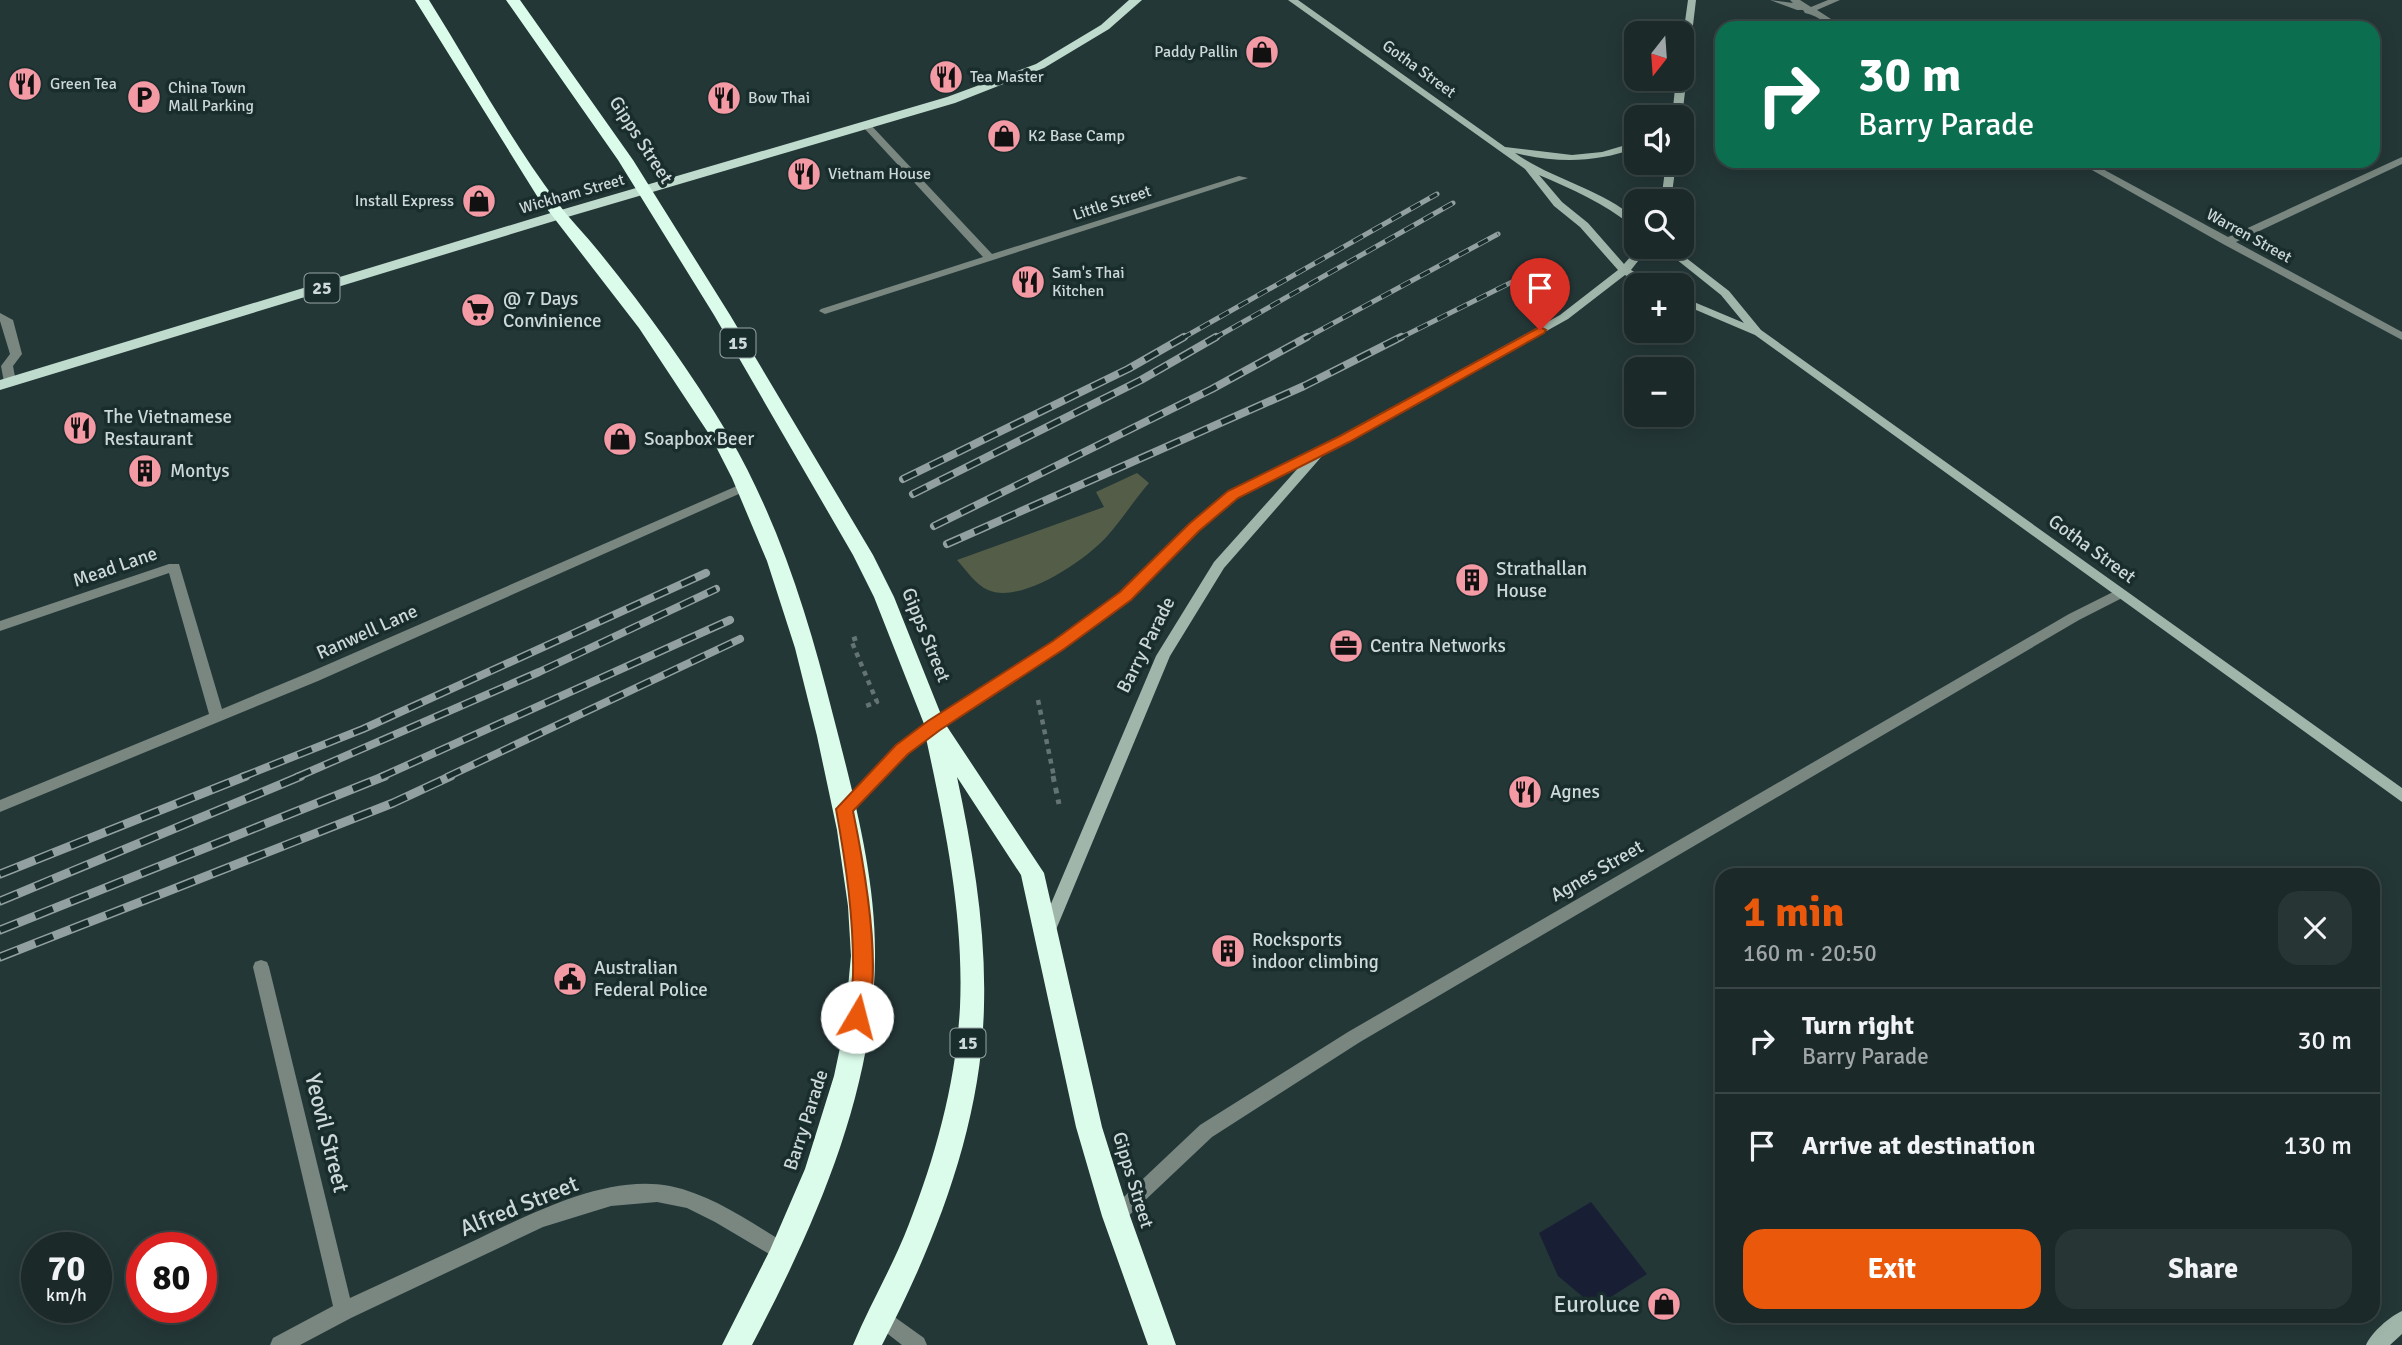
<!DOCTYPE html>
<html lang="en">
<head>
<meta charset="utf-8">
<style>
  :root { --surface:#1b2929; --page:#283535; --text:#f1f3f6; --muted:#a0a6a8; --line:#394546; --accent:#ea580c }
  body { margin:0; font-family:Signika,sans-serif; background:var(--page); color:var(--text); height:100vh; display:flex; flex-direction:column; font-size:26px; white-space:nowrap }
  * { box-sizing:border-box; margin:0 }
  p { font-size:23px; color:var(--muted) }
  .icon { flex:none; width:38px; height:38px; fill:none; stroke:currentColor; stroke-width:2; stroke-linecap:round; stroke-linejoin:round }
  .map { position:relative; flex:1; overflow:hidden }
  .drawer { position:absolute; left:1715px; top:868px; width:665px; height:455px; display:flex; flex-direction:column; background:var(--surface); border-radius:21px; box-shadow:0 4px 18px #0003,0 0 0 2px var(--line) }
  .drawer>* { flex:none }
  .guide { position:absolute; left:1715px; top:21px; width:665px; height:147px; border-radius:21px; box-shadow:0 4px 18px #0003,0 0 0 2px var(--line); background:#0b6e4f; color:#fff; overflow:hidden }
  .needle { width:46px; rotate:197deg }
  .fabs { position:absolute; left:1624px; top:21px; display:grid; gap:14px }
  .fabs a { display:grid; place-items:center; width:70px; height:70px; border-radius:14px; background:var(--surface); box-shadow:0 4px 18px #0003,0 0 0 2px var(--line); font-size:35px }
  .speed { position:absolute; left:21px; top:1232px; display:flex; gap:14px; font-size:35px; font-weight:700; text-align:center }
  .speed>* { display:grid; place-content:center; width:91px; height:91px; border-radius:50%; background:var(--surface); box-shadow:0 4px 18px #0003,0 0 0 2px var(--line); line-height:1 }
  .speed small { font-size:18px; font-weight:400 }
  .speed .limit { border:10px solid #d22; background:#fff; color:#111 }
  .pin { position:absolute; display:grid; place-items:center; width:60px; height:60px; color:#fff; margin:-72px -30px; border-radius:50% 50% 50% 0; rotate:-45deg; box-shadow:0 0 7px #0007 }
  .pin .icon { rotate:45deg }
  .me { position:absolute; width:77px; margin:-38px; rotate:8deg; stroke-linejoin:round; filter:drop-shadow(0 0 5px #0008) }
  .turn { display:flex; align-items:center; gap:24px; height:147px; padding:0 28px; font-size:32px }
  .turn .icon { width:91px; height:91px; stroke-width:2.5 }
  .turn b { display:block; font-size:49px; line-height:60px }
  .round { display:grid; place-items:center; flex:none; width:74px; height:74px; border-radius:21px; background:var(--page) }
  .headline { display:flex; align-items:center; justify-content:space-between; height:119px; padding:0 28px }
  h1 { font-size:42px; font-weight:700; line-height:52px; color:var(--accent) }
  .cta { display:flex; gap:14px; margin-top:auto; padding:14px 28px }
  .cta a { flex:1; height:80px; border-radius:21px; background:var(--accent); color:#fff; font-size:28px; font-weight:700; line-height:80px; text-align:center }
  .cta a+a { background:var(--page); color:var(--text) }
  ul { padding:0; list-style:none }
  li { display:flex; align-items:center; gap:21px; height:105px; padding:0 28px; border-top:2px solid var(--line) }
  li div { flex:1 }
  li b { display:block; font-size:26px }
  li em { font-style:normal }
  .map>svg:first-child { display:block }
  .green { fill:#535d47 }
  .water { fill:#181f34 }
  .lines { fill:none; stroke-linecap:round; stroke-linejoin:round }
  .path-far1 { stroke:#647474; stroke-width:4.5; stroke-dasharray:5 5; stroke-linecap:butt }
  .path { stroke:#647474; stroke-width:5; stroke-dasharray:6 6; stroke-linecap:butt }
  .street { fill:#798780; fill-rule:evenodd }
  .secondary { fill:#a1b6ab; fill-rule:evenodd }
  .primary { fill:#bfdbcd; fill-rule:evenodd }
  .highway { fill:#dbfceb; fill-rule:evenodd }
  .rail-far2-casing { stroke:#92a0a1; stroke-width:5 }
  .rail-far1-casing { stroke:#92a0a1; stroke-width:8 }
  .rail-casing { stroke:#92a0a1; stroke-width:9 }
  .rail-far2 { stroke:#1a2d2d; stroke-width:3.5; stroke-dasharray:11; stroke-linecap:butt }
  .rail-far1 { stroke:#1a2d2d; stroke-width:5; stroke-dasharray:15; stroke-linecap:butt }
  .rail { stroke:#1a2d2d; stroke-width:6; stroke-dasharray:19; stroke-linecap:butt }
  .route { fill:#ea580c; stroke:#983908; stroke-width:2 }
  .labels { text-anchor:middle; dominant-baseline:central; stroke-width:7; stroke-linejoin:round; paint-order:stroke }
  .far-poi-label { font-size:16px; fill:#cdd8d9; stroke:#1a2d2d; text-anchor:start }
  .far-street-label { font-size:16px; fill:#cdd8d9; stroke:#1a2d2d }
  .shield { fill:#1a2d2d; stroke:#97a5a5; stroke-width:2 }
  .shield-label { font-size:18px; font-weight:bold; fill:#cdd8d9 }
  .street-label { font-size:19px; fill:#cdd8d9; stroke:#1a2d2d }
  .poi-label { font-size:19px; fill:#cdd8d9; stroke:#1a2d2d; text-anchor:start }
  .near-street-label { font-size:23px; fill:#cdd8d9; stroke:#1a2d2d }
  .near-poi-label { font-size:23px; fill:#cdd8d9; stroke:#1a2d2d; text-anchor:end }
</style>
</head>
<body>
<div class="map">
<svg width="2402" height="1345" viewBox="0 0 2402 1345">
  <rect width="100%" height="100%" fill="#243737"/>
  <!-- green -->
  <path class="green" d="M1137 473 1149 483C1135 499 1123 518 1109 534 1088 559 1021 605 988 590 976 585 966 570 957 560L1104 507 1096 492Z"/>
  <!-- water -->
  <path class="water" d="M1591 1202 1647 1274 1595 1307 1558 1276 1539 1233Z"/>
  <g class="lines">
    <!-- path-far1 -->
    <path class="path-far1" d="M857 638 851 640 877 702 863 707
      M1038 700 1054 777"/>
    <!-- path -->
    <path class="path" d="M1053 776 1059 804"/>
    <!-- street -->
    <path class="street" d="M1770 0 1793 3 1790 0H1800L1811 7 1828 0H1840L1817 10 1845 28C1828 28 1820 16 1805 13L1803 10H1797Z
      M863 123H869L992 254 1239 176 1248 178 825 314 819 311 821 309 983 257 863 127Z
      M2402 157V164L2236 242 2402 332V340L2223 244 2076 161H2088L2228 237Z
      M0 313 13 320 22 354 13 366 16 382 10 386 4 382 1 366 10 354 0 321Z
      M746 482 750 483 752 486 750 489 318 681 0 812V800L209 714 169 573 0 631V621L169 564H179L222 709 308 673Z
      M2121 588 2128 593 2126 596 2079 620 1360 1042 1212 1137 1122 1222 1116 1225 1110 1222 1107 1216 1110 1210 1200 1125 1348 1032 2069 614Z
      M261 960 267 962 269 967 350 1298C389 1280 428 1262 467 1244 525 1217 604 1173 670 1186 713 1195 752 1223 790 1246L792 1252 790 1258 783 1261 776 1258 715 1222 687 1208 657 1202 611 1206 543 1227 351 1318 300 1345H270L273 1338 333 1306 253 967 255 962Z
      M882 1308 924 1338 927 1345H902L875 1324 873 1317 875 1310Z"/>
    <!-- secondary -->
    <path class="secondary" d="M1288 0H1298L1505 147 1572 155 1602 152 1636 142V148C1595 163 1557 163 1515 153 1553 180 1600 188 1636 219V227L1632 226C1604 203 1572 189 1539 175L1562 202 1588 223 1624 264 1639 247H1649L1631 270 1656 285H1642L1625 275 1568 319 1323 455 1224 568 1170 656 1055 932 1053 937 1047 939 1041 937 1039 932 1156 656 1214 562 1299 467 1237 498 1199 531 1130 599 1063 649 916 746 849 813 844 815 839 813 836 809 839 805 906 738 1053 641 1120 593 1189 525 1229 492 1341 436 1560 315 1618 270 1580 227 1554 206 1525 169Z
      M1688 0H1696L1682 117H1672L1676 79H1682V43Z
      M1666 163H1676L1671 201H1661Z
      M1661 247H1672L1729 291 1761 330 2402 788V802L1755 335 1682 304V297L1744 323 1721 295Z
      M2402 1311V1334L2390 1345H2366C2372 1332 2389 1317 2402 1311Z"/>
    <!-- primary -->
    <path class="primary" d="M1129 0H1142L1109 29 1044 68 955 103 564 218 0 390V380L554 212 947 97 1036 64 1101 25Z"/>
    <!-- highway -->
    <path class="highway" d="M415 0H429C471 67 509 138 557 202 570 220 586 235 600 253 647 311 691 372 729 436 779 522 809 619 833 715 853 793 876 876 875 957 874 1094 814 1227 752 1345H722L770 1250 805 1169 834 1076 844 1029 851 956 848 906 837 830 817 736 795 648 767 561 732 478 711 437 639 328 537 196Z
      M506 0H520L633 160 730 315 873 555 894 597 944 722 1044 873 1102 1127 1130 1216 1176 1345H1148L1102 1216 1076 1127 1021 875 957 777C973 852 986 928 984 1005 982 1124 936 1241 882 1345H853C870 1304 893 1266 909 1224 936 1155 956 1082 960 1007 964 916 945 826 926 738L928 734 874 597 853 555 714 315 618 160Z"/>
    <!-- rail-far2 casing -->
    <g class="rail-far2-casing">
      <path id="rail-far2" d="M1181 339 1437 194
        M1213 339 1453 203
        M1304 339 1498 234
        M1398 339 1530 273"/>
    </g>
    <!-- rail-far1 casing -->
    <g class="rail-far1-casing">
      <path id="rail-far1" d="M903 479 1128 369 1184 337
        M913 494 1141 380 1216 337
        M934 526 1212 389 1307 337
        M947 544 1304 386 1401 337
        M242 777 363 729 706 573
        M297 777 539 672 716 589
        M381 777 730 620
        M447 777 740 639"/>
    </g>
    <!-- rail casing -->
    <g class="rail-casing">
      <path id="rail" d="M0 874 246 776
        M0 901 301 776
        M0 930 385 776
        M0 957 393 803 451 776"/>
    </g>
    <!-- rail-far2 -->
    <use href="#rail-far2" class="rail-far2"/>
    <!-- rail-far1 -->
    <use href="#rail-far1" class="rail-far1"/>
    <!-- rail -->
    <use href="#rail" class="rail"/>
  </g>
  <!-- route -->
  <path class="route" d="M1540 327 1546 330 1544 333 1349 442 1238 498 1199 531 1131 600 1064 649 940 730 908 754 853 811C863 860 885 978 864 1023L857 1025 850 1023C844 1009 853 990 853 975 854 919 846 864 836 809L896 745 928 721 1053 641 1120 592 1189 524 1228 491 1340 436Z"/>
  <!-- icons -->
  <defs>
    <g id="shop-disc" transform="scale(1.75)"><circle r="9.5" fill="#f49aa5" stroke="#1a2d2d"/><path d="M-5-2.5h2.3a2.7 3.5 0 0 1 5.4 0H5L5.5 6h-11ZM-1.5-2.5h3a1.5 2.3 0 0 0-3 0Z" fill="#111"/></g>
    <g id="restaurant-disc" transform="scale(1.75)"><circle r="9.5" fill="#f49aa5" stroke="#1a2d2d"/><path d="M-5-6h1v4h1v-4h1v4h1v-4h1v5L-1.5 .5V6h-2V.5L-5-1ZM5-6V6H3V1.5H1.5Q1.5-4 5-6Z" fill="#111"/></g>
    <g id="parking-disc" transform="scale(1.75)"><circle r="9.5" fill="#f49aa5" stroke="#1a2d2d"/><path d="M-3.5-5.5H1a3.5 3.5 0 0 1 0 7H-1V5.5H-3.5ZM-1-3.4V-.6H.8a1.4 1.4 0 0 0 0-2.8Z" fill="#111"/></g>
    <g id="supermarket-disc" transform="scale(1.75)"><circle r="9.5" fill="#f49aa5" stroke="#1a2d2d"/><path d="M-6-5.5h2.5l.6 2H6L4.5 2H-2.5L-4.4-4H-6ZM-1.5 3.2a1.3 1.3 0 1 0 .1 0ZM3 3.2a1.3 1.3 0 1 0 .1 0Z" fill="#111"/></g>
    <g id="building-disc" transform="scale(1.75)"><circle r="9.5" fill="#f49aa5" stroke="#1a2d2d"/><path d="M-4-6H4V6H1V3H-1V6H-4ZM-2.5-4.3h1.7v1.8h-1.7ZM.8-4.3h1.7v1.8H.8ZM-2.5-1h1.7V.8h-1.7ZM.8-1h1.7V.8H.8Z" fill="#111"/></g>
    <g id="office-disc" transform="scale(1.75)"><circle r="9.5" fill="#f49aa5" stroke="#1a2d2d"/><path d="M-6-3h4V-5.5h4V-3h4V5H-6ZM-1-4.5V-3h2v-1.5ZM-6 0V1H6V0Z" fill="#111"/></g>
    <g id="civic-disc" transform="scale(1.75)"><circle r="9.5" fill="#f49aa5" stroke="#1a2d2d"/><path d="M-.6-6.5H3V-4.5H.6V-3L4-1V1h2V6H-6V1h2V-1L-.6-3ZM-1.2 2.5V6h2.4V2.5Z" fill="#111"/></g>
  </defs>
  <g fill-rule="evenodd">
    <use href="#shop-disc" x="1262" y="52"/>
    <use href="#restaurant-disc" x="946" y="77"/>
    <use href="#restaurant-disc" x="25" y="84"/>
    <use href="#parking-disc" x="144" y="97"/>
    <use href="#restaurant-disc" x="724" y="98"/>
    <use href="#shop-disc" x="1004" y="136"/>
    <use href="#restaurant-disc" x="804" y="174"/>
    <use href="#shop-disc" x="479" y="201"/>
    <use href="#restaurant-disc" x="1028" y="282"/>
    <use href="#supermarket-disc" x="478" y="310"/>
    <use href="#restaurant-disc" x="80" y="428"/>
    <use href="#shop-disc" x="620" y="439"/>
    <use href="#building-disc" x="145" y="471"/>
    <use href="#building-disc" x="1472" y="580"/>
    <use href="#office-disc" x="1346" y="646"/>
    <use href="#restaurant-disc" x="1525" y="792"/>
    <use href="#building-disc" x="1228" y="951"/>
    <use href="#civic-disc" x="570" y="979"/>
    <use href="#shop-disc" x="1664" y="1304"/>
  </g>
  <g class="labels">
    <!-- far-poi labels -->
    <g class="far-poi-label">
      <text x="1238" y="52" text-anchor="end">Paddy Pallin</text>
      <text x="970" y="77">Tea Master</text>
      <text x="50" y="84">Green Tea</text>
      <text x="168" y="88">China Town<tspan x="168" dy="18">Mall Parking</tspan></text>
      <text x="748" y="98">Bow Thai</text>
      <text x="1028" y="136">K2 Base Camp</text>
      <text x="828" y="174">Vietnam House</text>
      <text x="454" y="201" text-anchor="end">Install Express</text>
      <text x="1052" y="273">Sam's Thai<tspan x="1052" dy="18">Kitchen</tspan></text>
    </g>
    <!-- far-street labels -->
    <g class="far-street-label">
      <text transform="translate(1419 69) rotate(36)">Gotha Street</text>
      <text transform="translate(572 194) rotate(-16)">Wickham Street</text>
      <text transform="translate(1112 203) rotate(-18)">Little Street</text>
      <text transform="translate(2249 236) rotate(29)">Warren Street</text>
    </g>
    <!-- shield labels -->
    <g class="shield">
      <rect x="304.5" y="273.5" width="35" height="29" rx="5"/>
      <rect x="720.5" y="328.5" width="35" height="29" rx="5"/>
      <rect x="950.5" y="1028.5" width="35" height="29" rx="5"/>
    </g>
    <g class="shield-label">
      <text x="322" y="288">25</text>
      <text x="738" y="343">15</text>
      <text x="968" y="1043">15</text>
    </g>
    <!-- street labels -->
    <g class="street-label">
      <text transform="translate(641 140) rotate(57)">Gipps Street</text>
      <text transform="translate(2092 549) rotate(36)">Gotha Street</text>
      <text transform="translate(115 567) rotate(-19)">Mead Lane</text>
      <text transform="translate(367 632) rotate(-24)">Ranwell Lane</text>
      <text transform="translate(926 635) rotate(68)">Gipps Street</text>
      <text transform="translate(1146 645) rotate(-63)">Barry Parade</text>
      <text transform="translate(1597 871) rotate(-30)">Agnes Street</text>
      <text transform="translate(806 1120) rotate(-72)">Barry Parade</text>
      <text transform="translate(1133 1180) rotate(73)">Gipps Street</text>
    </g>
    <!-- poi labels -->
    <g class="poi-label">
      <text x="503" y="299">@ 7 Days<tspan x="503" dy="22">Convinience</tspan></text>
      <text x="104" y="417">The Vietnamese<tspan x="104" dy="22">Restaurant</tspan></text>
      <text x="644" y="439">Soapbox Beer</text>
      <text x="170" y="471">Montys</text>
      <text x="1496" y="569">Strathallan<tspan x="1496" dy="22">House</tspan></text>
      <text x="1370" y="646">Centra Networks</text>
      <text x="1550" y="792">Agnes</text>
      <text x="1252" y="940">Rocksports<tspan x="1252" dy="22">indoor climbing</tspan></text>
      <text x="594" y="968">Australian<tspan x="594" dy="22">Federal Police</tspan></text>
    </g>
    <!-- near-street labels -->
    <g class="near-street-label">
      <text transform="translate(327 1133) rotate(76)">Yeovil Street</text>
      <text transform="translate(519 1206) rotate(-22)">Alfred Street</text>
    </g>
    <!-- near-poi labels -->
    <g class="near-poi-label">
      <text x="1640" y="1304">Euroluce</text>
    </g>
  </g>
</svg>
<div class="fabs">
<a><svg class="needle" viewBox="-14 -14 28 28"><path d="M0-13l5 13h-10z" fill="#e53935"/><path d="M0 13l5-13h-10z" fill="#a0a6a8"/></svg></a>
<a><svg class="icon" aria-label="sound" viewBox="0 0 24 24"><path d="M4 9h4l5-4v14l-5-4H4zM17 9q2 3 0 6"/></svg></a>
<a><svg class="icon" aria-label="search" viewBox="0 0 24 24"><circle cx="10" cy="10" r="6"/><path d="M15 15l6 6"/></svg></a>
<a>+</a>
<a>−</a>
</div>
<div class="speed"><div>70<small>km/h</small></div><div class="limit">80</div></div>
<div class="pin" style="left:1540px;top:330px;background:#d93025"><svg class="icon" aria-label="arrive" viewBox="0 0 24 24"><path d="M6 21V4h12l-3 4 3 4H6"/></svg></div>
<svg class="me" style="left:857px;top:1017px" viewBox="-20 -20 40 40"><circle r="19" fill="#fff"/><path d="M0-13L10 11 0 6-10 11z" fill="#ea580c"/></svg>
<div class="guide">
<div class="turn"><svg class="icon" aria-label="right" viewBox="0 0 24 24"><path d="M7 20v-9h11M14 6l5 5-5 5"/></svg><div><b>30 m</b>Barry Parade</div></div>
</div>
<section class="drawer">
<div class="headline"><div><h1>1 min</h1><p>160 m · 20:50</p></div><a class="round"><svg class="icon" aria-label="close" viewBox="0 0 24 24"><path d="M6 6l12 12M18 6L6 18"/></svg></a></div>
<ul>
<li><svg class="icon" aria-label="right" viewBox="0 0 24 24"><path d="M7 20v-9h11M14 6l5 5-5 5"/></svg><div><b>Turn right</b><p>Barry Parade</p></div><em>30 m</em></li>
<li><svg class="icon" aria-label="arrive" viewBox="0 0 24 24"><path d="M6 21V4h12l-3 4 3 4H6"/></svg><div><b>Arrive at destination</b></div><em>130 m</em></li>
</ul>
<div class="cta"><a>Exit</a><a>Share</a></div>
</section>
</div>
</body>
</html>
